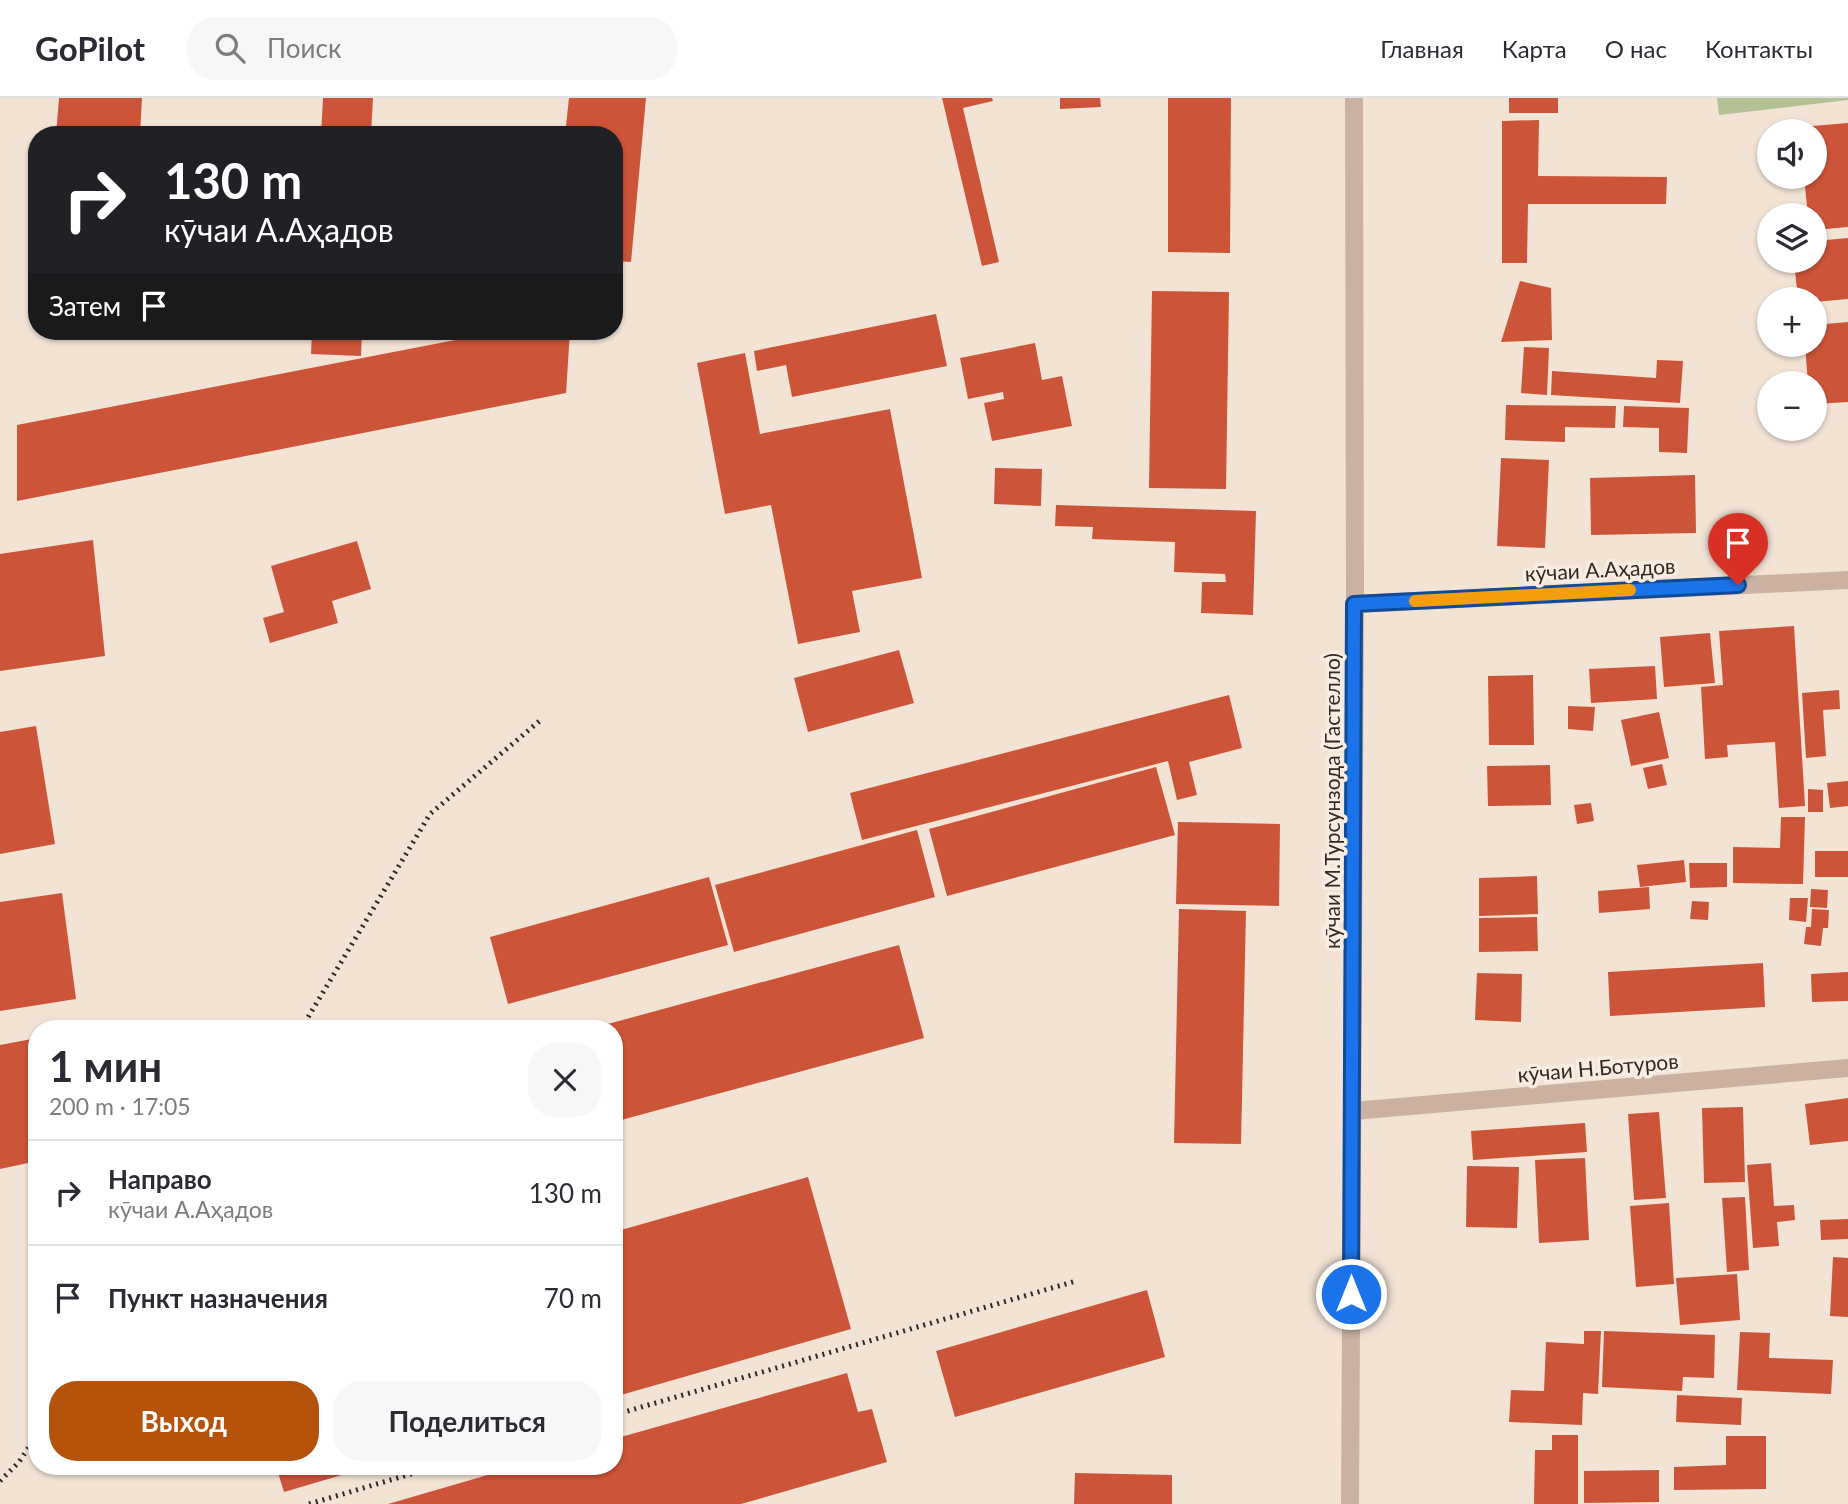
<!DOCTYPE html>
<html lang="ru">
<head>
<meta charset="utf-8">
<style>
  :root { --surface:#fff; --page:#f7f7f7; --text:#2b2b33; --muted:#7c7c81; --line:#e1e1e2; --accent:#b45309 }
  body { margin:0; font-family:Lato,sans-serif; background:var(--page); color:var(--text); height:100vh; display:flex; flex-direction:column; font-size:26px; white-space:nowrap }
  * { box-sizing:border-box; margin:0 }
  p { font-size:23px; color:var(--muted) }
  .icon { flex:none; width:38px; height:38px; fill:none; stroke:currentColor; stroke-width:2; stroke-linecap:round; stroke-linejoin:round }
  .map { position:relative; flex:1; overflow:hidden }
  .drawer { position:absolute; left:28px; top:922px; width:595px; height:455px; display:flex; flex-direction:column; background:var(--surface); border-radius:28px; box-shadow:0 2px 5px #0004 }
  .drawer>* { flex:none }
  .banner { position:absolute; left:28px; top:28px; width:595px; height:214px; border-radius:28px; box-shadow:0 2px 5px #0004; background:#202124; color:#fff; overflow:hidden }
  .buttons { position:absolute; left:1757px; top:21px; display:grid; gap:14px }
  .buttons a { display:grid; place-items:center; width:70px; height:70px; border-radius:50%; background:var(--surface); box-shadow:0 2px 5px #0004; font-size:35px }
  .pin { position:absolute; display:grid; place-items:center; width:60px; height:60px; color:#fff; margin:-72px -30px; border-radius:50% 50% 50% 0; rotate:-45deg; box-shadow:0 0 7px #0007 }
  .pin .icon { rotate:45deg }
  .me { position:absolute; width:77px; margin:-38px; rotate:0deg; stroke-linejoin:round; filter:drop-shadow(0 0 5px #0008) }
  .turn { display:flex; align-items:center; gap:24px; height:147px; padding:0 21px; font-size:32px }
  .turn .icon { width:91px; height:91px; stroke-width:2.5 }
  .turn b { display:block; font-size:49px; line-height:60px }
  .then { display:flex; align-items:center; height:66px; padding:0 21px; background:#0003; gap:14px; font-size:26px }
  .round { display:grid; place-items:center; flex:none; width:74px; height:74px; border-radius:28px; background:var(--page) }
  .headline { display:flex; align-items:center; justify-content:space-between; height:119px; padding:0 21px }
  h1 { font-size:42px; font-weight:700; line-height:52px }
  .cta { display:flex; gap:14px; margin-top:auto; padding:14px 21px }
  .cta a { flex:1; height:80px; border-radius:28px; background:var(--accent); color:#fff; font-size:28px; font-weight:700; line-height:80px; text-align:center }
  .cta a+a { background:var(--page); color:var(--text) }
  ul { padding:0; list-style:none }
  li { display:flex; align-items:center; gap:21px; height:105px; padding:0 21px; border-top:2px solid var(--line) }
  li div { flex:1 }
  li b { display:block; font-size:26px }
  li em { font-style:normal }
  header { display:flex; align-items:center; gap:42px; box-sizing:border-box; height:98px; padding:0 35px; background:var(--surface); border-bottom:2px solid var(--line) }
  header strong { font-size:33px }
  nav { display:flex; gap:38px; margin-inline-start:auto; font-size:24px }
  .search { width:490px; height:63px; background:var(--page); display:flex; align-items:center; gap:18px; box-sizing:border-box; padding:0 24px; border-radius:28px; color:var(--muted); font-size:26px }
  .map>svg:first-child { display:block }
  .green { fill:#b4c195 }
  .building { fill:#cc5439 }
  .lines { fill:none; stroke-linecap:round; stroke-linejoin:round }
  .minor { stroke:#cab1a1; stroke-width:18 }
  .tertiary { stroke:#cab1a1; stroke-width:18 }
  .rail { stroke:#332824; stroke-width:5; stroke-dasharray:2 5; stroke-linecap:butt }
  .route-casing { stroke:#114b97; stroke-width:18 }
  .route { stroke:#1a73e8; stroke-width:12 }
  .slow { stroke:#f59e0b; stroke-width:12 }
  .labels { text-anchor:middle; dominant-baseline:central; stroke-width:7; stroke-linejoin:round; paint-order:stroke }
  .street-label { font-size:21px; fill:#332824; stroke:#f9ede1 }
</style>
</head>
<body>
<header>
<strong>GoPilot</strong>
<div class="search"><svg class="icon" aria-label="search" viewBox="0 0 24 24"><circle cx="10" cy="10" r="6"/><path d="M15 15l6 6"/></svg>Поиск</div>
<nav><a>Главная</a><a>Карта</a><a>О нас</a><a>Контакты</a></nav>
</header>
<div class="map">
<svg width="1848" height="1406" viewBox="0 0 1848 1406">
  <rect width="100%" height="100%" fill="#f2e3d5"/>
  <!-- green -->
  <path class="green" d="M1717 0H1848V2L1719 17Z"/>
  <!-- building -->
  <path class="building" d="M59 0H142L140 37H56Z
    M323 0H373L371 37H321Z
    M569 0H646L631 164 614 163V37H565Z
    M942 0H992L993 3 963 10 999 164 982 168Z
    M1060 0H1100L1101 9 1060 11Z
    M1168 0H1231L1230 155 1168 154Z
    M1509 0H1558V15H1509Z
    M1539 22 1538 78 1667 79 1666 106H1528L1527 165H1502V23Z
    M1848 25V129L1815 132V117H1808L1804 79H1815V33H1801L1800 29Z
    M1848 140V201L1815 204V201H1798L1794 163H1815V143Z
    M1520 183 1551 190 1552 242 1501 244Z
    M1152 193 1229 194 1226 391 1149 390Z
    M936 216 947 268 792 299 786 267 757 273 754 253Z
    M1848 224V304L1815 306V285H1808L1805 247H1815V227Z
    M312 233H362L361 258 311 256Z
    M502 233H570L566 295 17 403V327Z
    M1035 245 1042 282 1062 278 1072 328 992 343 984 305 1004 301 1003 294 968 301 960 260Z
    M1524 249 1549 250 1547 297 1521 295Z
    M745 255 760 336 890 311 922 480 852 493 860 534 798 546 771 407 725 416 697 265Z
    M1657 262 1683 263 1680 305 1551 297 1552 273 1656 280Z
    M1506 307 1616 308 1615 330 1565 329V344L1505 342Z
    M1624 308 1689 310 1687 355 1659 354V330L1623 329Z
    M1501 360 1549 362 1545 450 1497 448Z
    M995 370 1042 371 1041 408 994 406Z
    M1695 377 1696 435 1591 437 1590 380Z
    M1056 407 1256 413 1253 517 1201 515 1202 484H1226L1225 476 1174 474 1175 444 1092 441 1093 429 1055 428Z
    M93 442 105 558 0 573V456Z
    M357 443 371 491 332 503 338 525 270 545 263 520 284 514 271 468Z
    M1794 528 1805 708 1779 710 1775 644 1727 647 1728 659 1705 661 1701 589 1723 587 1719 533Z
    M1710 535 1715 585 1664 589 1660 539Z
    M899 552 914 605 808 634 794 580Z
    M1655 568 1657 601 1591 605 1589 571Z
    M1533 577 1534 647H1489L1488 578Z
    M1839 592 1840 611 1823 612 1826 658 1806 660 1802 595Z
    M1229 597 1242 650 1189 664 1197 697 1177 702 1168 663 862 742 850 695Z
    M1568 608 1595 609 1593 633 1568 631Z
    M1659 614 1669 660 1631 668 1621 622Z
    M36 628 55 746 0 756V634Z
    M1662 666 1667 687 1648 691 1643 670Z
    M1550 667 1551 707 1488 708 1487 668Z
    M1156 669 1175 737 947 798 929 731Z
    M1848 683V708L1830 710 1827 685Z
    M1808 691 1823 692V714H1808Z
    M1591 705 1594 723 1577 726 1574 707Z
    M1781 719H1805L1803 786 1733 785V749L1780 750Z
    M1178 724 1280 726 1279 808 1176 806Z
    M917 732 935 799 734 854 715 787Z
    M1815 753H1848V779H1815Z
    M1684 762 1686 784 1640 789 1637 767Z
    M1689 765H1727V789L1690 790Z
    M1537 778 1538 816 1479 818V780Z
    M709 779 728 847 508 906 490 839Z
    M1649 789 1650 811 1599 815 1598 793Z
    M1811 791 1828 792 1827 810 1810 809Z
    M62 795 76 901 0 913V804Z
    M1790 800H1808L1806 824 1789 822Z
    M1692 803 1709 804 1708 822 1690 821Z
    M1179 811 1246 813 1241 1046 1174 1045Z
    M1812 811 1829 812 1828 830H1823L1821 848 1804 846 1806 829H1811Z
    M1537 819 1538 853 1479 854V820Z
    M899 847 924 940 614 1024V931L593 930Z
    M1763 865 1765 909 1610 918 1608 874Z
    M1848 874V903L1812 904 1811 876Z
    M1477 875 1522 876 1521 924 1475 922Z
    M37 940V1063L0 1071V947Z
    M1848 1000V1043L1810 1047 1805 1006Z
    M1743 1009 1745 1084 1704 1085 1702 1010Z
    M1659 1014 1666 1100 1634 1102 1628 1016Z
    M1585 1025 1587 1054 1473 1062 1471 1033Z
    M1585 1060 1589 1142 1539 1145 1535 1062Z
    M1771 1065 1774 1108 1794 1107 1795 1122 1777 1124 1779 1148 1753 1150 1747 1067Z
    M1467 1068 1519 1069 1517 1130 1466 1129Z
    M808 1079 851 1231 614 1299V1134Z
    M1745 1099 1749 1172 1727 1174 1722 1100Z
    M1669 1105 1674 1186 1636 1189 1630 1108Z
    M1848 1121V1141L1821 1142 1820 1122Z
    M1833 1159 1848 1160V1219L1830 1218Z
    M1737 1176 1740 1222 1680 1227 1676 1180Z
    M1147 1192 1165 1259 955 1319 936 1253Z
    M1584 1233H1601L1598 1296 1583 1295 1582 1327 1509 1324 1511 1292 1544 1293 1546 1244 1584 1246Z
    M1604 1233 1715 1237 1714 1280 1683 1279 1682 1293 1602 1289Z
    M1740 1234 1770 1235 1769 1260 1833 1262 1831 1296 1737 1292Z
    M847 1275 858 1314 872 1311 887 1364 741 1406H388L519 1368H614V1341Z
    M1677 1297 1742 1300 1741 1327 1676 1324Z
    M1552 1337H1578V1406H1534L1535 1352H1552Z
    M1726 1338H1766V1391L1674 1392V1369L1726 1367Z
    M276 1368H368L369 1369 284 1394Z
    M1659 1372V1404L1584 1405V1373Z
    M1075 1375 1172 1377V1406H1074Z"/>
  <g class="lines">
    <!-- minor -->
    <path class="minor" d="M1355 506 1848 482
      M1353 1013 1848 970"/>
    <!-- tertiary -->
    <path class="tertiary" d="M1350 1406 1355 506 1354 0"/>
    <!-- rail -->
    <path class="rail" d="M301 931 430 716 543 620
      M614 1317 1076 1183
      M0 1383 19 1364 37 1337
      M309 1406 438 1368"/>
  </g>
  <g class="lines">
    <!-- route casing -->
    <g class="route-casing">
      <path id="route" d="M1351 1196 1354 506 1738 487"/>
    </g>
    <!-- route -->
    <use href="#route" class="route"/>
    <!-- slow -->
    <path class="slow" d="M1415 503 1630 492"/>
  </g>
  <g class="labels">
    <!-- street labels -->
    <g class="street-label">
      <text transform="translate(1600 471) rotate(-3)">кӯчаи А.Аҳадов</text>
      <text transform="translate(1331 703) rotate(-90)">кӯчаи М.Турсунзода (Гастелло)</text>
      <text transform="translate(1598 969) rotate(-5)">кӯчаи Н.Ботуров</text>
    </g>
  </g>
</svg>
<div class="buttons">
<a><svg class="icon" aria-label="sound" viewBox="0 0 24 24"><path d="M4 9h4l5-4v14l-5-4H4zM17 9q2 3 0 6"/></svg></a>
<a><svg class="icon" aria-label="layers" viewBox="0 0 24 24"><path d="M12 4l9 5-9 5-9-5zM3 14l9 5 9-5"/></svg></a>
<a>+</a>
<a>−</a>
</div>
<div class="pin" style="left:1738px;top:487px;background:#d93025"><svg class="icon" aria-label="arrive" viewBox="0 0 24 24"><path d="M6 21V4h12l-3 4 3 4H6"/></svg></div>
<svg class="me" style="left:1351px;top:1196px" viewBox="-20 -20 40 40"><circle r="17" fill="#1a73e8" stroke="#fff" stroke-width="3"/><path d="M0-11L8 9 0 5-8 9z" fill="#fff"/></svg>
<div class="banner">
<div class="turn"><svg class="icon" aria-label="right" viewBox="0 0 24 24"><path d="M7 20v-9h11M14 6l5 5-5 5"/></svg><div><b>130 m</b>кӯчаи А.Аҳадов</div></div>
<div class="then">Затем<svg class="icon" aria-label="arrive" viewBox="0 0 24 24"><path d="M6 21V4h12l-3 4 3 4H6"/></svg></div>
</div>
<section class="drawer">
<div class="headline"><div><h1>1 мин</h1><p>200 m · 17:05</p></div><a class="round"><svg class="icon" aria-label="close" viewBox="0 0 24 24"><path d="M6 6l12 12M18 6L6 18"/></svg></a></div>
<ul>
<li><svg class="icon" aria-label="right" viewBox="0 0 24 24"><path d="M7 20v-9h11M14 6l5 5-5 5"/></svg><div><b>Направо</b><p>кӯчаи А.Аҳадов</p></div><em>130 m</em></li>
<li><svg class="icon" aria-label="arrive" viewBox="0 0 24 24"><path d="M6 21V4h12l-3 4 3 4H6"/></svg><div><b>Пункт назначения</b></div><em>70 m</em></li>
</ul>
<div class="cta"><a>Выход</a><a>Поделиться</a></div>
</section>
</div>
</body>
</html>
